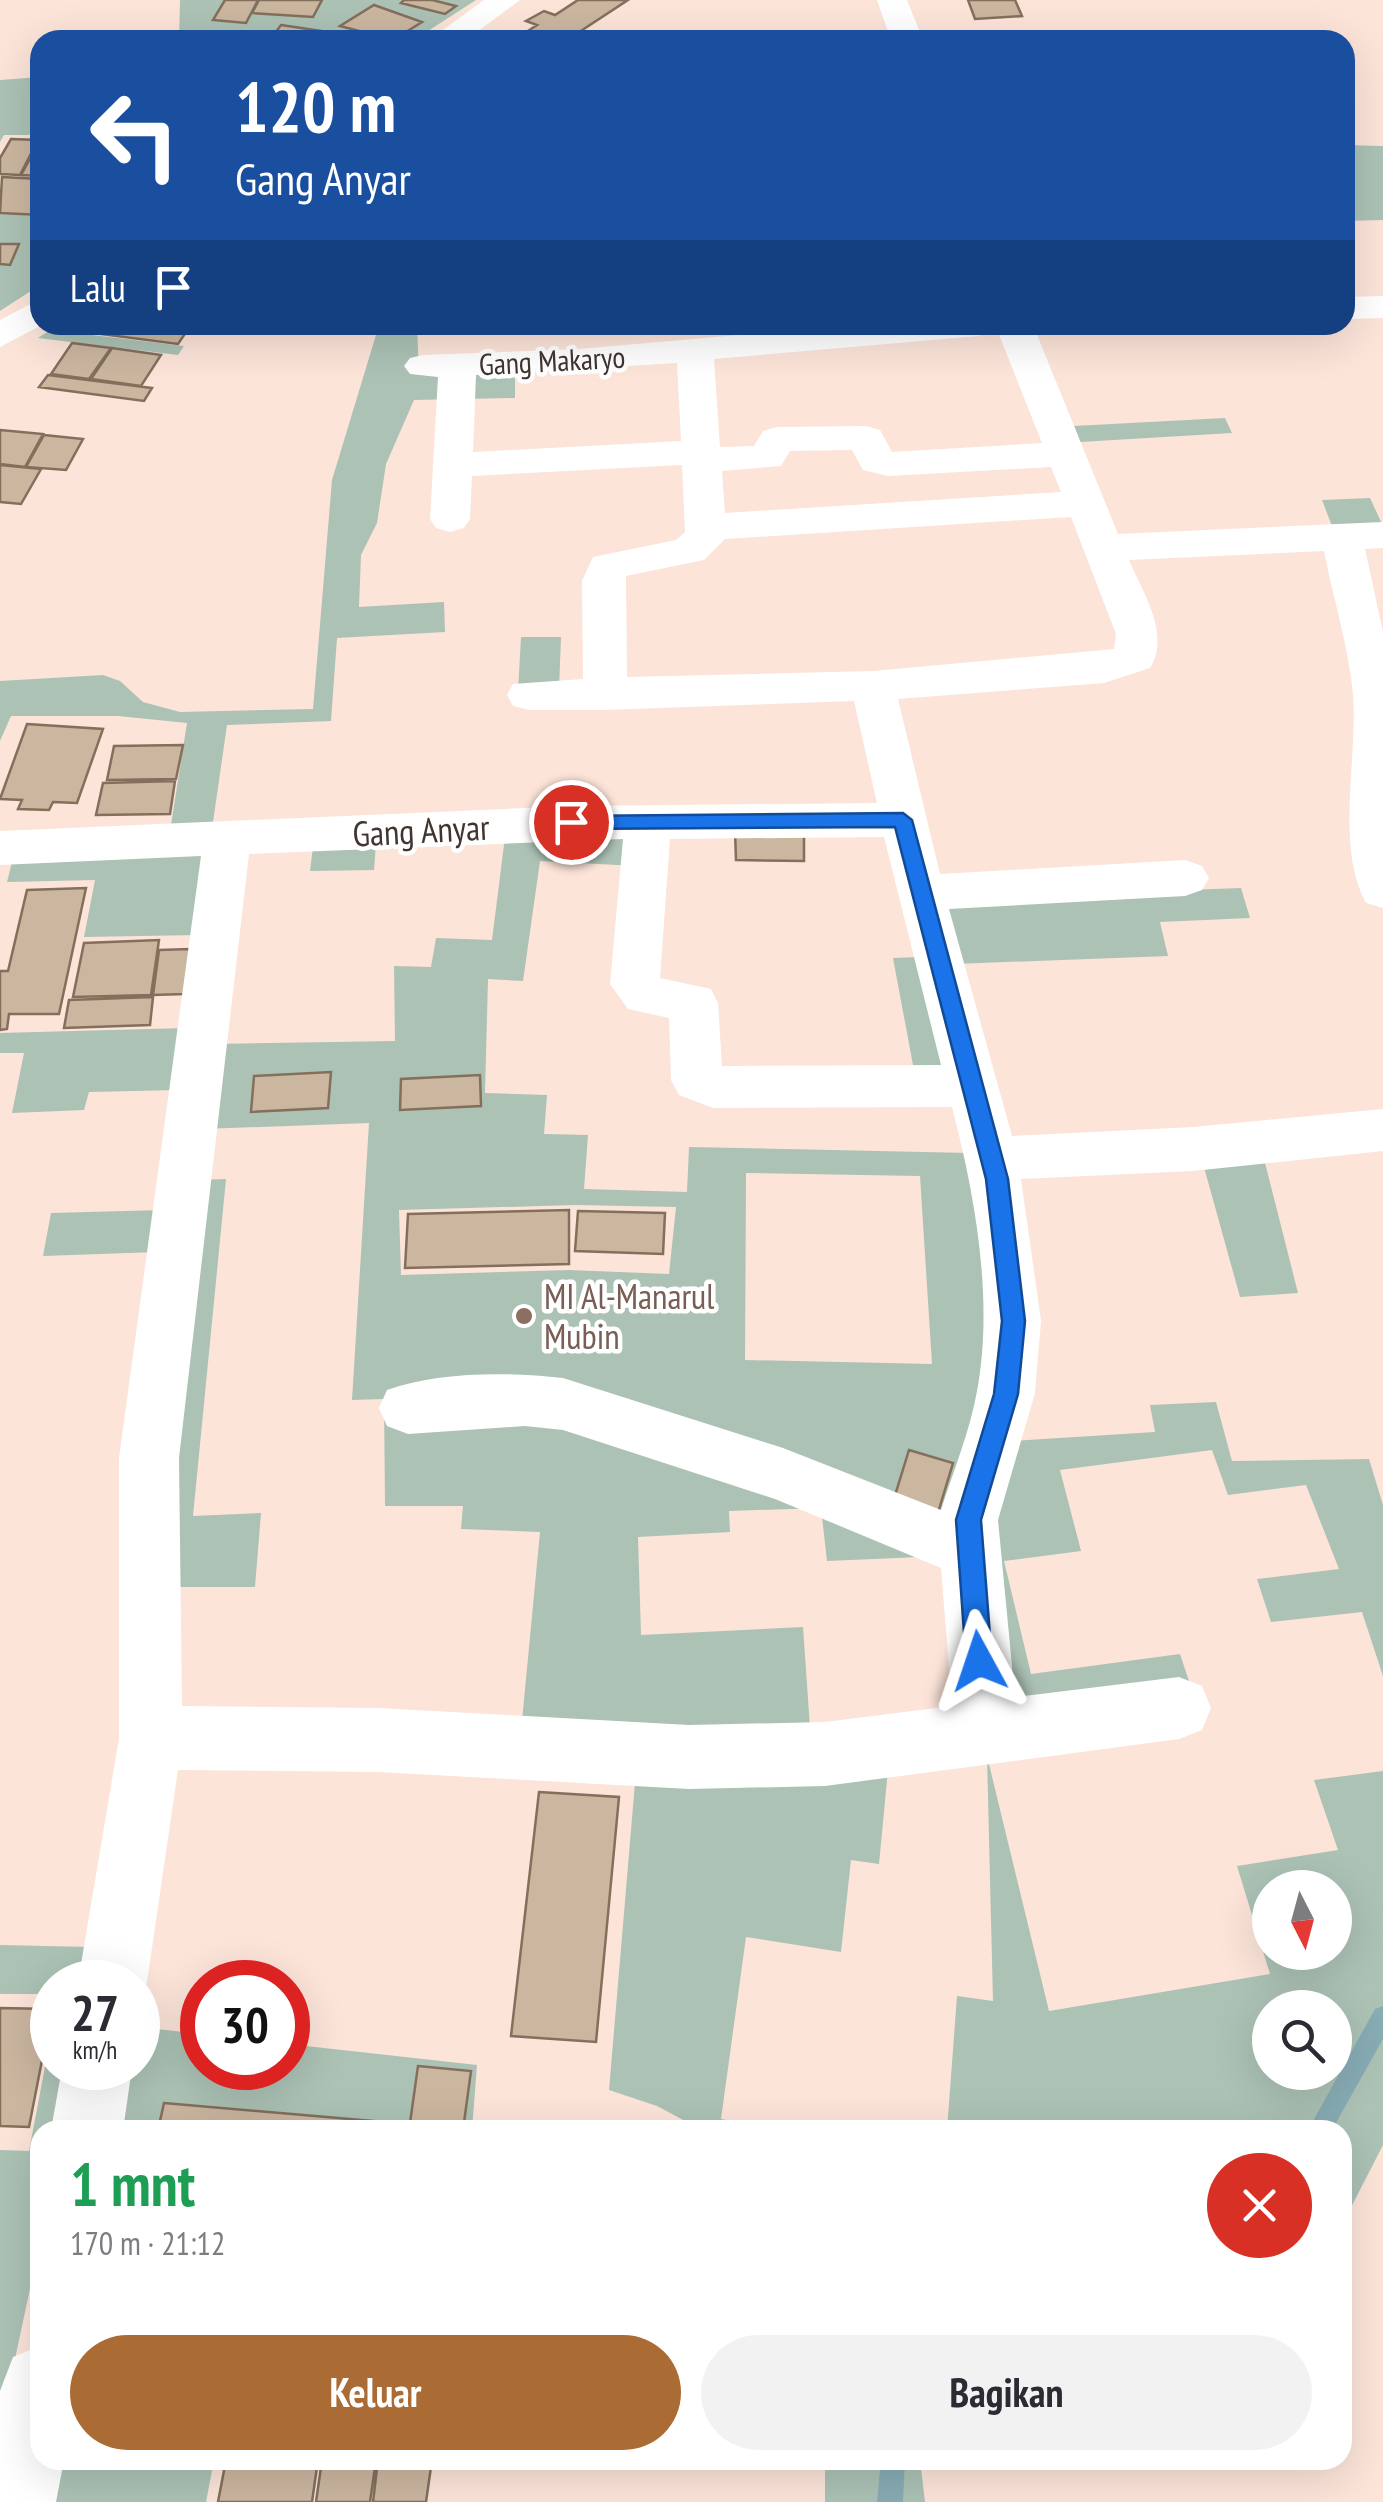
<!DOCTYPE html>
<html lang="id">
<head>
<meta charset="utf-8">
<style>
  :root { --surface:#fff; --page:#f2f2f3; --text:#2b2b33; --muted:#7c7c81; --accent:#ab6b34 }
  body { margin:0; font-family:"PT Sans Narrow",sans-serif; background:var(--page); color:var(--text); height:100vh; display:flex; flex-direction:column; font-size:38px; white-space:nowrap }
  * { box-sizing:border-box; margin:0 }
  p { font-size:32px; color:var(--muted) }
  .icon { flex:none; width:55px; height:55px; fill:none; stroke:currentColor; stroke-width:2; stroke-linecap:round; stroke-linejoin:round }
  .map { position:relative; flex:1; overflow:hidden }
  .side { position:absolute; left:30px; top:2120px; width:1322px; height:350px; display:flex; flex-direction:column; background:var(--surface); border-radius:30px; box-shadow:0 10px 40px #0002 }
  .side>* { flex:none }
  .hud { position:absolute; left:30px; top:30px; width:1325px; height:305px; border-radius:30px; box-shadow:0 10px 40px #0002; background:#1a4fa0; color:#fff; overflow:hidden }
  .needle { width:65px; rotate:174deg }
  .tools { position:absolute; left:1252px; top:1870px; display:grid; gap:20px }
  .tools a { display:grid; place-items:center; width:100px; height:100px; border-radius:50%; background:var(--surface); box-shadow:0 10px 40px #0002; font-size:50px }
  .speed { position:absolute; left:30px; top:1960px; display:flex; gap:20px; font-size:50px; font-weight:700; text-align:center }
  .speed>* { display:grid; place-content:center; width:130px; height:130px; border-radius:50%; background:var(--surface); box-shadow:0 10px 40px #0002; line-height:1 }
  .speed small { font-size:25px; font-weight:400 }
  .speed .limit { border:15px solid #d22; background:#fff; color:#111 }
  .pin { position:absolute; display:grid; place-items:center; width:85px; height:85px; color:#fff; margin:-42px; border:5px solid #fff; border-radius:50%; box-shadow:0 2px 10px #0007 }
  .me { position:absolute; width:110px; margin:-55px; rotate:355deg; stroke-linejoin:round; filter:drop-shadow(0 0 8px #0008) }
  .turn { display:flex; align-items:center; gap:35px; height:210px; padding:0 40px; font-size:45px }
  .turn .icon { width:130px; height:130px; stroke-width:2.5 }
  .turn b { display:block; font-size:70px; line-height:85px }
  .then { display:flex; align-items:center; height:95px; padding:0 40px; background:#0003; gap:20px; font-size:38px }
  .round { display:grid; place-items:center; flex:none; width:105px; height:105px; border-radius:52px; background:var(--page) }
  .head { display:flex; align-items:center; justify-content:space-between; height:170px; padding:0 40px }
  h1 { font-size:60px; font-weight:700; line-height:75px; color:#1e9e55 }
  .primary-button { display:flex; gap:20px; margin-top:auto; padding:20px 40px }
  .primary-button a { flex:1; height:115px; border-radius:60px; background:var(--accent); color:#fff; font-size:40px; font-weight:700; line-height:115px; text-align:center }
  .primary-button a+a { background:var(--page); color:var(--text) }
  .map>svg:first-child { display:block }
  .green { fill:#acc2b5; fill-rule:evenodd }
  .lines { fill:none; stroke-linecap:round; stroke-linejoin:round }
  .stream { fill:#88acb4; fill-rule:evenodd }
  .building { fill:#cbb6a0; stroke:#836f5c; stroke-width:2.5 }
  .minor { fill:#fff; fill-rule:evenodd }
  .major { fill:#fff; fill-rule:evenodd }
  .route { fill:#1a73e8; stroke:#114b97; stroke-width:2.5 }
  .education-dot { fill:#8d6e63; stroke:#fff; stroke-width:4 }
  .labels { text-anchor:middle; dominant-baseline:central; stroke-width:9; stroke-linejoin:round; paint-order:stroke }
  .far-street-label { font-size:30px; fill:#413530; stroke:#fff }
  .street-label { font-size:35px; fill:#413530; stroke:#fff }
  .education-label { font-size:35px; fill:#785e54; stroke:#fff; text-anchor:start }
</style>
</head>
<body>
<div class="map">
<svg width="1383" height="2502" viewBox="0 0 1383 2502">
  <rect width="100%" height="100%" fill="#fce4d9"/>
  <!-- green -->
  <path class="green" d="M180 0H476L414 40H179Z
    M40 77V120L29 135H4L0 142V80Z
    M1345 145 1383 146V220L1345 221Z
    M0 214 40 216V285L0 311Z
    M379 325H417L419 373 515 370V398L414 400 386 464 377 523 361 555 359 607 444 602 445 632 337 638 331 721 227 725 212 829 170 831 187 723 118 716H11L0 741V681L103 675 120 681 143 702 180 712 313 709 332 480Z
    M50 330 184 346 178 355 38 338Z
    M1225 418 1232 433 1080 442 1074 426Z
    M1370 498 1382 524 1332 526 1322 500Z
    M521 637H561L559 690 518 692Z
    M641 830 637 866 540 861 523 981 488 979 485 1093 547 1095 544 1134 588 1135 584 1189 687 1192 689 1147 970 1153 992 1333 970 1431 948 1493 943 1556 827 1561 821 1508 729 1511 730 1532 638 1537 641 1635 803 1627 810 1728 522 1721 540 1532 461 1529 463 1506H385L384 1399 352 1400 369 1123 202 1129 212 1044 395 1041 394 966 431 967 436 938 492 940 505 837ZM746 1173 920 1176 932 1364 745 1360ZM576 1205 676 1207 669 1274 569 1270 401 1275 399 1210Z
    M376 843 374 870 310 871 313 847Z
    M210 854 199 935 84 937 95 880 7 882 12 862Z
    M1241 888 1250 918 1160 922 1168 956 954 964 940 899Z
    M920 957 951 1078 916 1081 893 958Z
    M186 1028 178 1090 89 1092 84 1110 12 1113 24 1053H0V1033Z
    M1263 1155 1298 1293 1240 1297 1202 1160Z
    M226 1179 193 1516 261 1513 255 1587H172L171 1481 197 1180Z
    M163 1210 157 1252 43 1256 51 1213Z
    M1216 1402 1232 1461 1369 1459 1383 1505V1676L1362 1612 1271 1622 1257 1579 1339 1569 1306 1485 1228 1495 1212 1450 1060 1470 1081 1551 1004 1561 1031 1674 1180 1654 1190 1684 1006 1708 987 1559 1010 1441 1155 1432 1150 1405Z
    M987 1756 1049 2011 1270 1974 1237 1866 1338 1850 1314 1780 1383 1771V2145L1343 2223 1342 2130H947L957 1996 993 2001ZM1270 1888H1335V1952H1270ZM1270 2008H1335V2072H1270Z
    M888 1770 879 1864 851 1860 841 1952 746 1937 721 2119 782 2130H702L657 2106 609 2090 635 1783Z
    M0 1945 91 1947 85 1982H52V1994H0Z
    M138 2027 202 2034V2068H288V2044L477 2065 472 2130H108L118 2068H138Z
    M52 2030V2068H71L60 2130H40V2242L0 2429V2150L29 2151Z
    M48 2460H214L206 2502H39Z
    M825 2460H920L925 2502H825Z"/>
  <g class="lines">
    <!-- stream -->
    <path class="stream" d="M1383 2006V2039L1332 2130H1308L1375 2009Z
      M881 2460H905L903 2502H877Z"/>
  </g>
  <!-- building -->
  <path class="building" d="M225 0H258L246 23 213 20Z
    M259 0H322L313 17 252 13Z
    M404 0H432L456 6 445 14 401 3Z
    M578 0H628L567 40H514L537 25 526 21 544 11 555 15Z
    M968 0H1015L1022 16 975 19Z
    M374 5 422 22 393 40 340 26Z
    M281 25 321 31 314 40 272 37Z
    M11 139 38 140 20 175 0 174V158Z
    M40 141V176L21 175Z
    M2 177 40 179V215L0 213Z
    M0 244H19L10 265 0 264Z
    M91 325H191L178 344 86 332Z
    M72 343 111 348 89 379 51 374Z
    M112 348 161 355 141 386 91 379Z
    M48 375 152 388 144 401 39 387Z
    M0 430 43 434 25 467 0 464Z
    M44 435 83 439 66 470 26 467Z
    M0 465 41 469 21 504 0 502Z
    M27 724 103 729 77 803 53 802 49 810 18 809 22 800 0 799Z
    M183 745 176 779 107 780 114 746Z
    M175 781 170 814 96 815 103 783Z
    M735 831H804V861L736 860Z
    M86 888 59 1014H9L7 1029 0 1030V971H8L27 890Z
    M159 940 151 995 73 997 84 943Z
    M190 949 185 994 153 995 159 950Z
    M153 997 150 1025 64 1028 69 1000Z
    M331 1072 328 1108 251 1112 254 1076Z
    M480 1075 481 1106 400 1110 401 1079Z
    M569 1210V1264L405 1268 408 1214Z
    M578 1211 665 1213 663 1254 575 1251Z
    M909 1450 953 1463 937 1516 893 1502Z
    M539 1792 619 1797 596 2042 511 2036Z
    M0 2008 52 2009 29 2127 0 2126Z
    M418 2066 471 2071 463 2130H409Z
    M164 2103 407 2124 406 2130H158Z
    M226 2460H318L312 2502H218Z
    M322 2460H376L370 2502H316Z
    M378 2460H432L426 2502H373Z"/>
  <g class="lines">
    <!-- minor -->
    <path class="minor" d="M877 0H907L923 40H891Z
      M1383 296V318L1345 319V297Z
      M851 325H1033L1118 534 1383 522V548L1365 549 1383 632V908L1366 903C1335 847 1358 758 1353 695 1349 648 1333 598 1324 551L1129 560C1143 593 1171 634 1150 668L1104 683 898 699 940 874 1185 860 1202 866 1209 878 1202 890 1185 896 949 909 1012 1136 1193 1127 1383 1109V1151L1193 1171 1021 1179 1041 1321 1035 1393 998 1520 1015 1697 1179 1677 1202 1686 1211 1708 1202 1730 1179 1739 825 1786 689 1789 380 1772 178 1770 147 1982 138 2004V1982H78L119 1738V1458L201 856 0 865V831L571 806 877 803 854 701 605 710H529L513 706 507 695 513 684 583 679 582 581 593 557 676 540 685 532 682 465 472 476 470 519 464 528 450 532 436 528 430 519 438 377 410 374 404 366 410 358 423 355 579 349ZM996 327 1042 443 892 452 880 430 866 426 777 427 763 431 754 446 720 447 714 359 979 336ZM677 363 681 441 473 452 476 375ZM852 450 863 470 888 476 1051 467 1061 492 725 513 722 471 781 466 790 451ZM1071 517 1116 634 1114 649 873 671 627 677 626 576 704 560 725 539ZM884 837 941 1065 722 1066 718 1003 711 989 660 978 670 839ZM623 839 610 984 628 1009 669 1018 671 1080 679 1095 713 1108 952 1107C975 1195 994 1300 977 1391 970 1431 953 1472 941 1510L783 1448 563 1378C509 1372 439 1371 387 1390L379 1408 387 1426 408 1434 525 1426 563 1430 775 1499 941 1568 952 1706 825 1722 689 1725 380 1708 182 1706 179 1458 249 854Z
      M62 2068H132L123 2130H51Z
      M40 2346V2460H64L56 2502H0V2391L13 2357Z"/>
    <!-- major -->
    <path class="major" d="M484 0H520L466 40H429Z
      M40 299 42 325 0 347V320Z"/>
  </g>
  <!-- route -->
  <path class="route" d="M903 813 912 820 1008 1179 1025 1321 1018 1394 981 1520 992 1661 988 1670 979 1674 970 1670 966 1661 956 1520 994 1394 1002 1321 986 1179 895 827 571 829 561 822 571 816Z"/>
  <!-- markers -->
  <circle class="education-dot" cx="524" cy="1316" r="10"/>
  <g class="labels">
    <!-- far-street labels -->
    <g class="far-street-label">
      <text transform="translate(552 360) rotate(-3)">Gang Makaryo</text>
    </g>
    <!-- street labels -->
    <g class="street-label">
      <text transform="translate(421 830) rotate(-3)">Gang Anyar</text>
    </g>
    <!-- education labels -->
    <g class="education-label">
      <text x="544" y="1296">MI Al-Manarul<tspan x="544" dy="40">Mubin</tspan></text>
    </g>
  </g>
</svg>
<div class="tools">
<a><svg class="needle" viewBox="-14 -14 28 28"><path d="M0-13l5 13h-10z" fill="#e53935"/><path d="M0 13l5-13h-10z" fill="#7c7c81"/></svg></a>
<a><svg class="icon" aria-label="search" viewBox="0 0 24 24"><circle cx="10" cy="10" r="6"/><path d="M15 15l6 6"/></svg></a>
</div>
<div class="speed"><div>27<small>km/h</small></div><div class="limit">30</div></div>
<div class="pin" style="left:571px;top:822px;background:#d93025"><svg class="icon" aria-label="arrive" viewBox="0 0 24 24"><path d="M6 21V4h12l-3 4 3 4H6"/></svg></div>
<svg class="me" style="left:979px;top:1661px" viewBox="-20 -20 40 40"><path d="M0-17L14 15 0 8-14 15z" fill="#1a73e8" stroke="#fff" stroke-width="4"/></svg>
<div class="hud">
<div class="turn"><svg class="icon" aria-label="left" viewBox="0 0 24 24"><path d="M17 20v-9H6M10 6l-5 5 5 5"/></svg><div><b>120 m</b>Gang Anyar</div></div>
<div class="then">Lalu<svg class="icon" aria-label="arrive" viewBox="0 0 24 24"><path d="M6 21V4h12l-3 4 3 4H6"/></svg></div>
</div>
<section class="side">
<div class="head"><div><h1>1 mnt</h1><p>170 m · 21:12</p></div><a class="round" style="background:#d93025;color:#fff"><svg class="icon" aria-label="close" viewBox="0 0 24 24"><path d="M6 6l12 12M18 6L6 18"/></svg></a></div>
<div class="primary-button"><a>Keluar</a><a>Bagikan</a></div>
</section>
</div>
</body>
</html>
